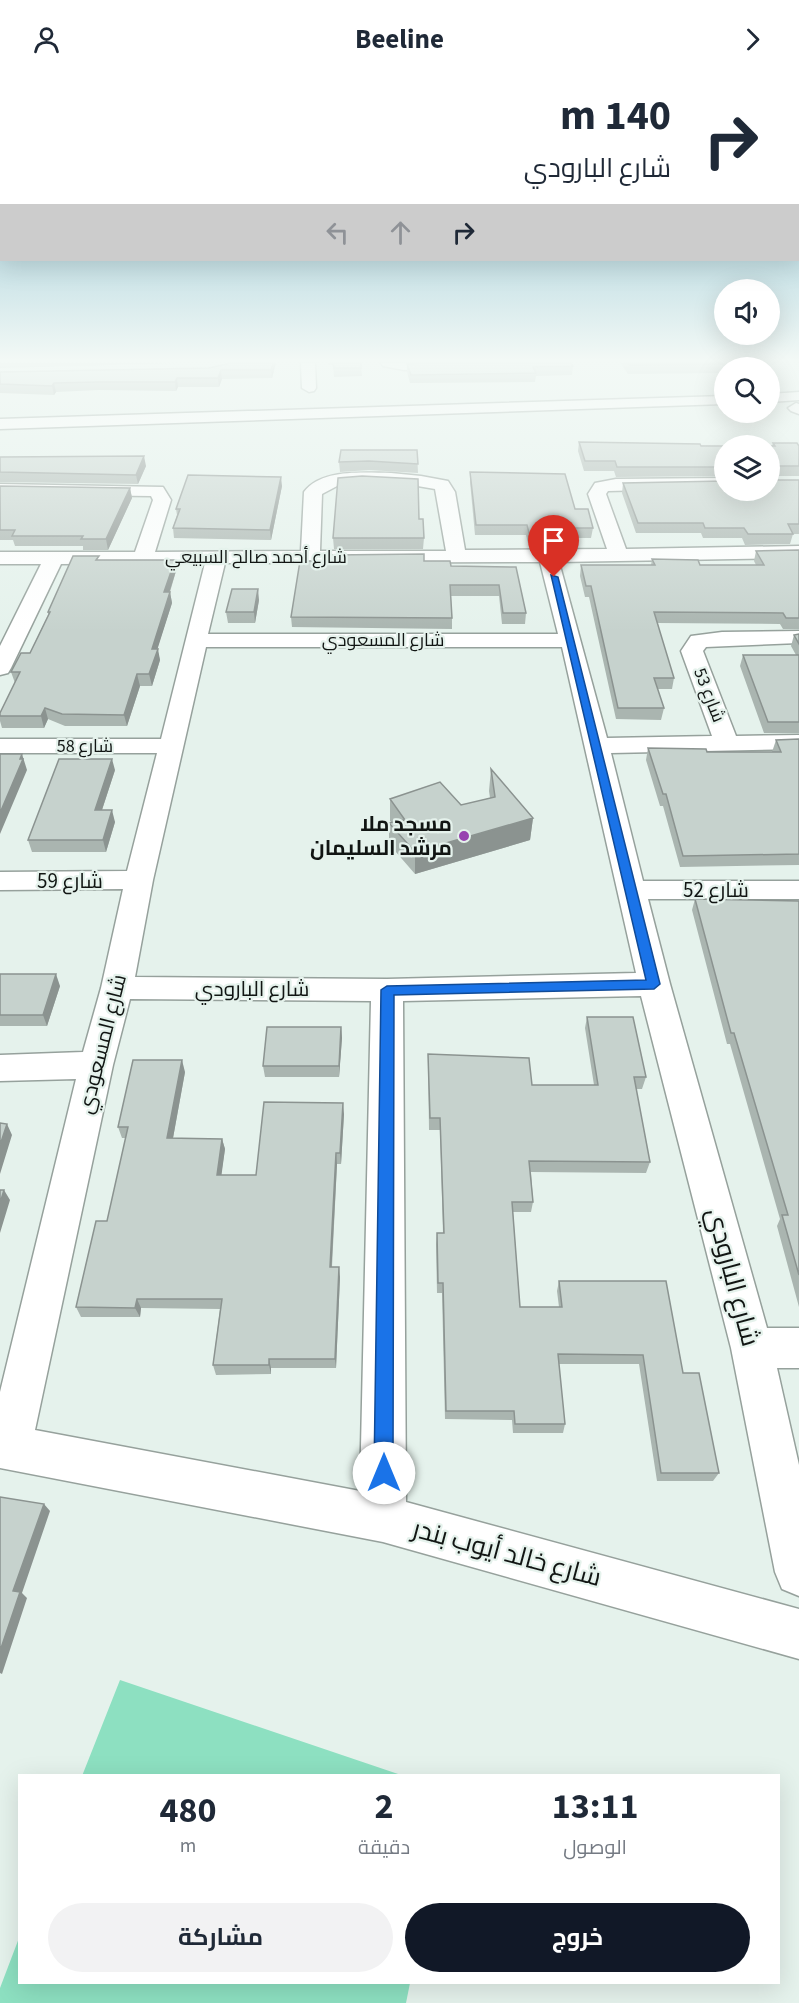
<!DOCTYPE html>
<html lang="ar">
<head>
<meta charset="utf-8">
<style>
  :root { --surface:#fff; --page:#f2f2f3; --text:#1f2937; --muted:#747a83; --accent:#111827 }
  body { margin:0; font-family:"Source Sans 3",Cairo,sans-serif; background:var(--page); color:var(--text); direction:rtl; height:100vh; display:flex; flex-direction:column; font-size:22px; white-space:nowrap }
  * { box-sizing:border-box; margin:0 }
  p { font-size:20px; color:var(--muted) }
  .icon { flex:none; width:33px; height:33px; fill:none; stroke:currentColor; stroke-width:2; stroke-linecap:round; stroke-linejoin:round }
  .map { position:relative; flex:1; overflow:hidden; direction:ltr }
  .panel { position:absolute; left:18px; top:1696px; width:762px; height:210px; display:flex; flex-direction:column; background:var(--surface); border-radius:0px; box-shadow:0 6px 24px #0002; direction:rtl }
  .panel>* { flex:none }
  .top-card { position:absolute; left:0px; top:0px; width:800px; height:183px; box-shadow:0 6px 24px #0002; direction:rtl; background:#fff; color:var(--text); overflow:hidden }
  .fabs { position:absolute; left:714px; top:201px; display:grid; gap:12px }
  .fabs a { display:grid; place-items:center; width:66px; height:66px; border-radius:50%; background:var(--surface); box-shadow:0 6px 24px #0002; font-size:30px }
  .pin { position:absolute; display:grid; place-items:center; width:51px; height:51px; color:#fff; margin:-62px -26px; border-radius:50% 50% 50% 0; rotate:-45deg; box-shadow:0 0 6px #0007 }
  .pin .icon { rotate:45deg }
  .me { position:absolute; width:66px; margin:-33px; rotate:0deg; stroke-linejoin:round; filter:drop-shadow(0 0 4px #0008) }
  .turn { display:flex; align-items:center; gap:21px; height:126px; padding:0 30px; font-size:27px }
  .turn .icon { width:78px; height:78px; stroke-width:2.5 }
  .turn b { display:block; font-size:42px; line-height:51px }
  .lanes { display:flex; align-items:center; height:57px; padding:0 30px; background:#0003; justify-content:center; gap:30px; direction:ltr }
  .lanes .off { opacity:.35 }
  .eta { display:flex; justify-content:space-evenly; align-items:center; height:102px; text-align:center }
  .eta b { font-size:36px; font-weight:700; line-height:42px }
  .primary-button { display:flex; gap:12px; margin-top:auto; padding:12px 30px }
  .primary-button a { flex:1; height:69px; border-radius:36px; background:var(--accent); color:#fff; font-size:24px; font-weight:700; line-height:69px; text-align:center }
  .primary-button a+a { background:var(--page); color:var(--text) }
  header { display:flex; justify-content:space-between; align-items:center; height:78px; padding:0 30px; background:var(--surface); font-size:27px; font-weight:700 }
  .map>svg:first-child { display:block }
  .green { fill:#8de0c1 }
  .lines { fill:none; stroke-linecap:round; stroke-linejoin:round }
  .minor-casing { stroke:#96a19c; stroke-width:3 }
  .major-casing { stroke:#96a19c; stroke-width:3 }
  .minor { fill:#fff; fill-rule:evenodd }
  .major { fill:#fff; fill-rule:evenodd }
  .wall { fill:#aab5b0 }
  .shaded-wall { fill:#8b9390 }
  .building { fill:#c6d2cd; stroke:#8b9390; stroke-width:1.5 }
  .route { fill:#1a73e8; stroke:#114b97; stroke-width:1.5 }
  .poi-dot { fill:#9842b0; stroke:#e5f2ec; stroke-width:2 }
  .labels { text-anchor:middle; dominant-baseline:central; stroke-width:4.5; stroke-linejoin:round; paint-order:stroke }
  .far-street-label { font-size:18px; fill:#111513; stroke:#e5f2ec }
  .poi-label { font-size:21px; font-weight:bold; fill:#111513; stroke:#e5f2ec; text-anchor:end }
  .street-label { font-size:21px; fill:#111513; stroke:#e5f2ec }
  .near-street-label { font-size:26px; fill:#111513; stroke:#e5f2ec }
</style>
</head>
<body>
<header><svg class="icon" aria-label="forward" viewBox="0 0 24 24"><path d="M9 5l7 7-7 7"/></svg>Beeline<svg class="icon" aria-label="person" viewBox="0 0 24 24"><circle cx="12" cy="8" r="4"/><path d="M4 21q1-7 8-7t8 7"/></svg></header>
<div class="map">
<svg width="799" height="1925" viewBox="0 0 799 1925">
  <rect width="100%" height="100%" fill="#e5f2ec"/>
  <!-- green -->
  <path class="green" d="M120 1602 404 1698H82Z
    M19 1860 20 1905H410L406 1925H0V1910Z"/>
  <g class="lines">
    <!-- minor casing -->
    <g class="minor-casing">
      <path id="minor" d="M301 285H315L316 310 314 313 309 314 302 310Z
        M381 285H499L492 289 404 292 383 288Z
        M796 325 799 326V336L791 333 788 330Z
        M391 395 421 398 448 403 455 414 465 472 607 471 588 416 595 405 616 401 724 400V410L608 413 606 416 626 471 799 468V480L559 484 607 660 712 658 681 573 691 558 722 554 799 553V565L706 569 703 573 736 658 799 657V671L611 675 643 803H799V821H648L670 906 767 1250H799V1290H777L799 1387V1518L782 1511 775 1494 731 1270 641 918 403 923 406 1424 799 1531V1581L383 1464 0 1390V1314L76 1001 0 1003V977L83 974 101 910 123 811 0 812V794L127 793 157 675H0V661H161L205 485 61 486 11 590 8 595 0 597V568L41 486H0V474H135L153 422 151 418 0 416V406L163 409 171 422 155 474 301 473 304 414C322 390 365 395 391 395ZM362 405 406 406 435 411 446 473H320L322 416 339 407ZM540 484 558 556H208L225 485ZM206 569H562L636 895 387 901 135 899 153 802ZM130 921 371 923 360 1413 35 1352 113 987Z"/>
    </g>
    <!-- major casing -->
    <g class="major-casing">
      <path id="major" d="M799 314V322L770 324V316Z
        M724 318V326L0 351V341Z"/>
    </g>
    <!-- minor -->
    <use href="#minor" class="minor"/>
    <!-- major -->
    <use href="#major" class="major"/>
  </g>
  <!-- wall -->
  <path class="wall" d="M0 285H185L0 290Z
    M231 285H276L272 300 222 301 219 309H178L176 313 99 312 56 314 54 317 0 315V294L209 290Z
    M328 285H361L362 298 334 299 333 287H328Z
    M620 285H766L767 286 766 290H724V295L628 296Z
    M407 286 573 288 572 297 536 298 535 304 410 305 407 294Z
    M579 364 724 368V398L616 399 614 393H584L578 373Z
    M773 365 799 368V398H771V402H799V456H793L790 466 745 467 742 460H703L701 455H636L622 415 623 405 724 412 772 368Z
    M417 372 418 395 369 392 340 394 339 384Z
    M0 379 146 388 138 406 0 404Z
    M470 394 575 431 593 450 591 460H558L557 465H528L526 457H475L470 404Z
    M0 408 130 410 132 420 108 472H83V468H15L13 462H0Z
    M282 408 271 462 174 460 173 450 177 437 176 431Z
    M419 441 424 460 423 471H334L333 460Z
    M799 472V551H783L780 546 657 545 674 600 672 611H657L664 630 661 642 616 641 589 519H585L580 498 581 487H651L652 481 700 487H756L754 483 756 473Z
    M100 482 176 493 170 514 172 525 157 571 160 582 152 608H140L127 648H65L48 641 44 650H2L0 643V635L15 605 11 594 30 575 48 537V534Z
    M331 483H424L451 488 516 489 526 535 525 546H502L499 518H451L452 540V551L292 549 291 539Z
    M259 522 255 545H228L226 534Z
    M799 556V655H764L740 588 743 577H796L791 568 794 557Z
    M799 661V787L680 789 663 728H660L646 682 648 670 707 674H772L776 662Z
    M491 691 533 740 530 762 415 796 389 766V745L391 744 390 743V721L461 727 490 720 489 713Z
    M115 692 102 732 115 744 106 774H32L28 762Z
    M695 821 799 823V1229L777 1148 780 1141 730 966H727L692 832Z
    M0 896 60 908 47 948H0Z
    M587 939 646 999 642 1011H636L650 1084 646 1095 531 1094 533 1124 531 1134H513L520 1229H559L557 1213 559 1203 683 1295 719 1395 713 1403H657L639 1286H559L565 1346 563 1355H513L512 1342 445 1341 442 1215H437L436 1166 437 1155H443L440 1052H429L428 976 532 1007H594L585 950Z
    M341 949 342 960 339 999H265L263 988Z
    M185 994 173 1060 222 1061 225 1071 221 1097H256L344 1036 341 1086H337L332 1189 340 1199 336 1290H271V1296L216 1297 213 1287 220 1231 141 1230 140 1239H81L76 1229 107 1143 126 1060H122L118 1049Z"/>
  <!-- shaded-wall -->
  <path class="shaded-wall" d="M273 285H276L272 300 271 292Z
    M221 292 222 301 219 309 218 300Z
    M177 300 178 309 176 313 175 304Z
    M54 305 56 314 54 317 52 308Z
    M144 378 146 388 138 406 136 397Z
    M281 399 282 408 271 462 270 452Z
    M130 410 132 420 108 472 106 461Z
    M175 482 176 493 166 525 164 514Z
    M258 511 259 522 255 545 254 534Z
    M170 514 172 525 154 582 152 571Z
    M158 571 160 582 152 608 149 596Z
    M137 596 140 608 127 648 124 637Z
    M45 630 48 641 44 650 41 638Z
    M22 676 27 692 0 756V735Z
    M112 681 115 692 98 744 95 732Z
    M112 732 115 744 106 774 103 762Z
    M533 740 530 762 415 796V774Z
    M56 896 60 908 47 948 43 937Z
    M341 949 342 960 339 999V988Z
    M182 982 185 994 171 1071 167 1060Z
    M343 1025 344 1036 341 1086 340 1075Z
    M7 1046 12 1057 0 1096V1067Z
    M222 1061 225 1071 220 1108 217 1097Z
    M336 1075 337 1086 331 1199 330 1189Z
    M4 1112 10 1122 0 1155V1125Z
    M339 1189 340 1199 336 1290 335 1281Z
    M137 1221 141 1230 140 1239 135 1230Z
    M269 1281 271 1290V1296L269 1287Z
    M44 1426 50 1433 22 1515 27 1520 2 1596 0 1595V1573L13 1513Z"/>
  <!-- building -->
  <path class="building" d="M231 285H273L271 292H221L218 300H177L175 304H97L54 305 52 308 0 306V294L209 290Z
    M333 285H361V290H334Z
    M428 285H571L573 288 533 289 536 295 411 297 407 286Z
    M627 285H766L767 286 629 287Z
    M579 364 700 366 701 368H724V389H617L615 383H585Z
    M773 365H797L799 368V388H772L770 390 771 402H799V446H788L793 456H748L744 450H705L703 445H638L623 405 724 403V412H770V368H775Z
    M341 372H417L418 386 369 383 339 384Z
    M144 378 136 397 0 394V379Z
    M470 394 565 396 575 431H588L593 450H557L558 455H529L527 447H476Z
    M188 397 281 399 270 452 173 450 180 431H176Z
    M362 398 418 401 419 441H423L424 460H333L338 400Z
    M0 408 130 410 106 461H81L83 458H12L15 452H0Z
    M799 472V540H786L783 535 654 534 674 600H654L664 630H618L591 508H586L581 487H655L652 481 698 482 700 487H764L756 473Z
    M424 476V483H450L451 488 516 489 526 535H503L499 507H450L452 540 291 539 300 483H331L332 477Z
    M73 478H99L96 482H175L164 514H170L152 571H158L149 596H137L124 637 62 636 45 630 41 638H0V635L20 594H11L21 575H30L50 534H48Z
    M232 511H258L254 534H226Z
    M799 556V566L794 557Z
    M743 577H799V644H768Z
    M799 661V776L683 778 666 716H663L648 670 706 671 707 674H781L776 662Z
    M0 676H22L20 681H23L0 735Z
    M59 681H112L95 732H112L103 762H28Z
    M491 691 533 740 415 774 389 745 405 742 390 721 440 704 461 727 495 719Z
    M695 821 799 823V1197L782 1137H788L734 955H731Z
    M0 896H56L43 937H0Z
    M587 939H633L646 999H634L650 1084 529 1083 533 1124H512L520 1229H562L559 1203H666L683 1295H699L719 1395H661L643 1277 558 1276 565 1346H515L514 1333H446L443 1205H438L437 1155H444L440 1040H430L428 976 529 980 532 1007H598Z
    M267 949H341L339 988H263Z
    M133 982H182L167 1060 222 1061 217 1097H256L264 1024 343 1025 340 1075H336L330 1189H339L335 1281H269V1287H213L222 1221H137L135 1230 76 1229 96 1143H107L128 1049H118Z
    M0 1045 7 1046 0 1067Z
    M0 1112H4L0 1125Z
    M0 1419 44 1426 13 1513 20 1514 0 1573Z"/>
  <!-- sky -->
  <linearGradient id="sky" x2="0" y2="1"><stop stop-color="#73b5c8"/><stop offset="0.51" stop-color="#f3f9f6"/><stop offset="1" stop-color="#f3f9f6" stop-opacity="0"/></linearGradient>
  <rect width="799" height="554" fill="url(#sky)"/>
  <!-- route -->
  <path class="route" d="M551 497 558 499 660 906 654 911 394 917 393 1395 390 1402 384 1404 377 1402 374 1395 381 912 387 908 646 902Z"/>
  <!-- markers -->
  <circle class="poi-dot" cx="464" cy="758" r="6"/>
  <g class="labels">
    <!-- far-street labels -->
    <g class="far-street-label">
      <text x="256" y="479">شارع أحمد صالح السبيعي</text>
      <text x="383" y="562">شارع المسعودي</text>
      <text transform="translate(709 617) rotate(69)">شارع 53</text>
      <text x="85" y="668">شارع 58</text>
    </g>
    <!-- poi labels -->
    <g class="poi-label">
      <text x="452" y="746">مسجد ملا<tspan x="452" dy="24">مرشد السليمان</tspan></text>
    </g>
    <!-- street labels -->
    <g class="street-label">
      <text x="70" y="803">شارع 59</text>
      <text x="716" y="812">شارع 52</text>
      <text x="252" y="911">شارع البارودي</text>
      <text transform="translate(102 966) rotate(-76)">شارع المسعودي</text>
    </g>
    <!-- near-street labels -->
    <g class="near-street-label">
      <text transform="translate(733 1199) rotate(75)">شارع البارودي</text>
      <text transform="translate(507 1475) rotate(15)">شارع خالد أيوب بندر</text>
    </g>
  </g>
</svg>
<div class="fabs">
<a><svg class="icon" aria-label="sound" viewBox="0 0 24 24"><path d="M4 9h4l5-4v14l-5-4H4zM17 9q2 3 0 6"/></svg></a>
<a><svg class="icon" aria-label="search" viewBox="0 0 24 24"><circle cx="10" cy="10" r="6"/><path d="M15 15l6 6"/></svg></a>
<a><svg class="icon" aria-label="layers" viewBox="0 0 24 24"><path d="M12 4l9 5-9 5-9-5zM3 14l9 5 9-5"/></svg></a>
</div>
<div class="pin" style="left:554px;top:499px;background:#d93025"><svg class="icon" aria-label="arrive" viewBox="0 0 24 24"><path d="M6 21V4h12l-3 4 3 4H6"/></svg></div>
<svg class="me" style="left:384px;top:1395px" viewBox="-20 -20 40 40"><circle r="19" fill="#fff"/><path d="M0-13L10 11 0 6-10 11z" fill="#1a73e8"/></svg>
<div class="top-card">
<div class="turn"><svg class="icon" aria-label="right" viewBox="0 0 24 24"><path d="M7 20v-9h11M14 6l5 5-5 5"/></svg><div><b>140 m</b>شارع البارودي</div></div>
<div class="lanes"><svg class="icon off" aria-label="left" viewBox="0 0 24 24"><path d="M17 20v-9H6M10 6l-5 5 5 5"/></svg><svg class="icon off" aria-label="ahead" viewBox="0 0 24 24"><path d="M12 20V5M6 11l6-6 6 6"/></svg><svg class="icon" aria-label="right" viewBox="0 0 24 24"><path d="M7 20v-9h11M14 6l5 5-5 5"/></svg></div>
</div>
<section class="panel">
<div class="eta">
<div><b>13:11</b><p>الوصول</p></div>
<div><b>2</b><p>دقيقة</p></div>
<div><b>480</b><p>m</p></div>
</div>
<div class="primary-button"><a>خروج</a><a>مشاركة</a></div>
</section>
</div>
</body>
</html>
